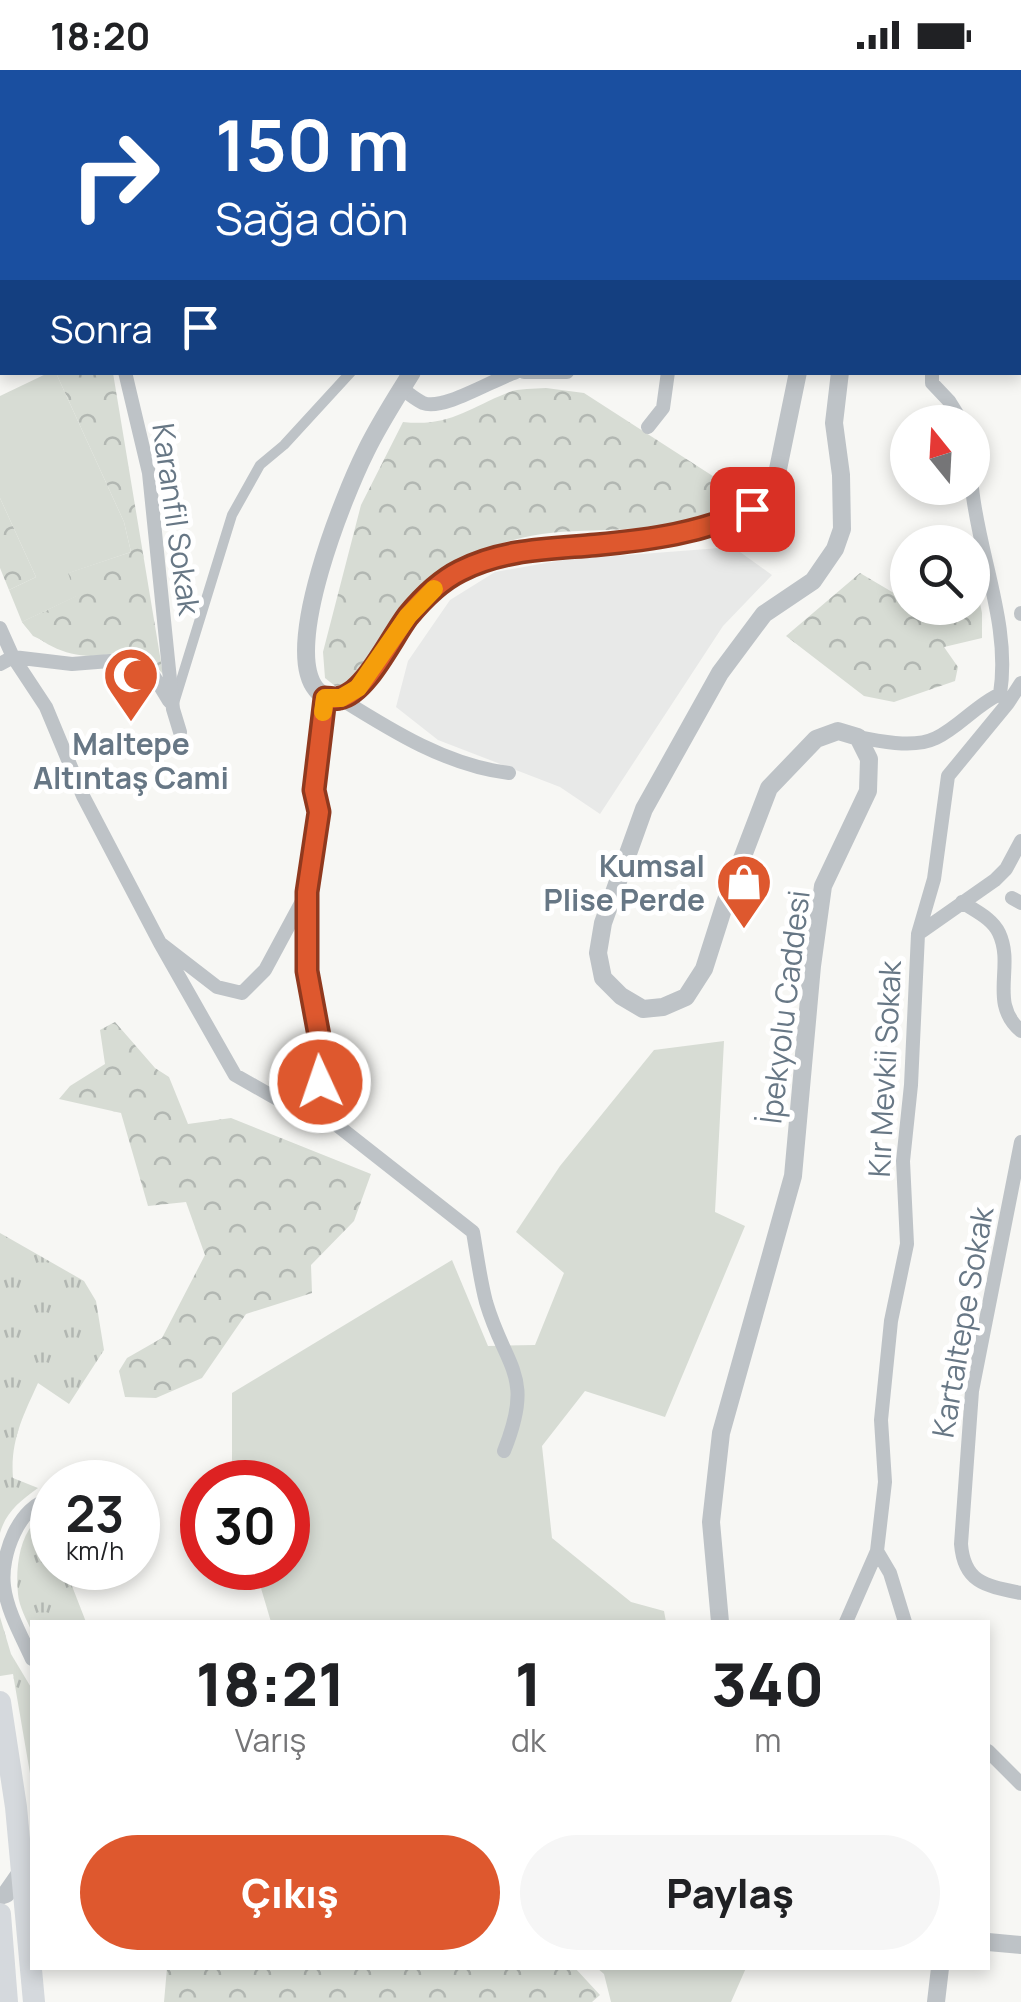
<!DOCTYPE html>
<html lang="tr">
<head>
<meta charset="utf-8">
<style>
  :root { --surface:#fff; --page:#f6f6f6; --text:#202124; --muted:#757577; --accent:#de582e }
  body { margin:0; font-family:Manrope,sans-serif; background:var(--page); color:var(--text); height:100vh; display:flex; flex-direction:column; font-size:38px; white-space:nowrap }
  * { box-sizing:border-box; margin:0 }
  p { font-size:32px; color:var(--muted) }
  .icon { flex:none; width:55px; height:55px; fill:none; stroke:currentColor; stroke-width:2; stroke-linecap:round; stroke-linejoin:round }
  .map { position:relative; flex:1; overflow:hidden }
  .drawer { position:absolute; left:30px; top:1550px; width:960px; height:350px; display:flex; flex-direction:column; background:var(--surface); border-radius:0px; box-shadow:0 5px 15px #0003 }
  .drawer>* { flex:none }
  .top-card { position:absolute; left:0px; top:0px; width:1022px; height:305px; box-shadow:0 5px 15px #0003; background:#1a4fa0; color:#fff; overflow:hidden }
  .needle { width:65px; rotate:342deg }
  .buttons { position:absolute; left:890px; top:335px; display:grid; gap:20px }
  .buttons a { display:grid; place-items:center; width:100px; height:100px; border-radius:50%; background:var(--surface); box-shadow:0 5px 15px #0003; font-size:50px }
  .speed { position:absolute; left:30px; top:1390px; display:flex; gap:20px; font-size:50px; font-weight:700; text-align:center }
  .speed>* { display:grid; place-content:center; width:130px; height:130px; border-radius:50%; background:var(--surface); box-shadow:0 5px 15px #0003; line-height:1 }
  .speed small { font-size:25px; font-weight:400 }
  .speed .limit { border:15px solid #d22; background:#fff; color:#111 }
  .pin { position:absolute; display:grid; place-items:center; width:85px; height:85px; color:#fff; margin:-42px; border-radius:20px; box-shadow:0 5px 15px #0006 }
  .me { position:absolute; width:110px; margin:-55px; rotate:357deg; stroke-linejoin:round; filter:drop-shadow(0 0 8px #0008) }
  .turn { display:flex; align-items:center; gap:35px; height:210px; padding:0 50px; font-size:45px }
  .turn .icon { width:130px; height:130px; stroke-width:2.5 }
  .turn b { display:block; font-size:70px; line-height:85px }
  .then { display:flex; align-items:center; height:95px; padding:0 50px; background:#0003; gap:20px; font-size:38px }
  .eta { display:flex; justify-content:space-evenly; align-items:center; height:170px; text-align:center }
  .eta b { font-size:60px; font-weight:800; line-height:70px }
  .cta { display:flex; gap:20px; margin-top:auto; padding:20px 50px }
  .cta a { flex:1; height:115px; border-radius:60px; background:var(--accent); color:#fff; font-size:40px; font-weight:800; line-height:115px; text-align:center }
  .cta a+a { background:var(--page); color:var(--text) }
  .status { display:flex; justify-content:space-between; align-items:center; height:70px; padding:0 50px; background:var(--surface); direction:ltr }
  .status svg { height:28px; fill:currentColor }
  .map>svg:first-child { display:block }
  .built { fill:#e8e9e8 }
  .green { fill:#d7dcd4 }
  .forest { fill:url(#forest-crowns) }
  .park { fill:url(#park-tufts) }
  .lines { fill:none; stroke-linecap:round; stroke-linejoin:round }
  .pedestrian { stroke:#bec3c7; stroke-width:10 }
  .minor { stroke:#bec3c7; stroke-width:14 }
  .tertiary { stroke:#bec3c7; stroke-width:18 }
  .primary { stroke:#d5d9dd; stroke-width:22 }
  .route-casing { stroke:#90391e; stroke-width:25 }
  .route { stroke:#de582e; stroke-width:18 }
  .slow { stroke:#f59e0b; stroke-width:18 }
  .labels { text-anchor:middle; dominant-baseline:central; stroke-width:10; stroke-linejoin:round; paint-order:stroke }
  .street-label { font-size:30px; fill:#677785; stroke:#fff }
  .poi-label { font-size:30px; font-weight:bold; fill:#677785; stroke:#fff }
</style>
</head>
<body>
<div class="status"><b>18:20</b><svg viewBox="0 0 49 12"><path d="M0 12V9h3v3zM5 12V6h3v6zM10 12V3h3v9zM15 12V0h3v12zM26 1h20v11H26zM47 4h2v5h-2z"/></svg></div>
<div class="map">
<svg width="1021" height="1932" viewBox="0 0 1021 1932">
  <defs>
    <pattern id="forest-crowns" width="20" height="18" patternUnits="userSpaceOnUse" patternTransform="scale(2.5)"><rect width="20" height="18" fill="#d7dcd4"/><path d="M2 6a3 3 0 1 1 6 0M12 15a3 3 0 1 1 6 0" fill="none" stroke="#b2b7b2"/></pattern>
    <pattern id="park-tufts" width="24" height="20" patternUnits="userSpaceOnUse" patternTransform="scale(2.5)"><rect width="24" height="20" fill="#d7dcd4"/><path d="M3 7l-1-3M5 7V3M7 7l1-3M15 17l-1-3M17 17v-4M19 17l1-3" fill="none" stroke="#b2b7b2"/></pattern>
  </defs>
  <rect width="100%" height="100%" fill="#f7f7f4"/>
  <!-- built -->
  <path class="built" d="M733 477 772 505 723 556 600 744 560 717 438 670 396 637 408 591 450 530 495 502 563 490Z"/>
  <!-- green -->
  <path class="green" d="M48 303H56L124 452 131 482 69 503 77 526 22 552 9 520 36 507 0 428V326Z
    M724 971 715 1142 745 1156 665 1347 585 1321 542 1376 552 1468 631 1532 664 1541 666 1552H271L255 1498H288V1412H232V1323L452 1190 488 1276 535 1275 564 1203 516 1162 560 1096 654 980Z
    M597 1898H746L731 1932H611L604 1904Z"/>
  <!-- forest -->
  <path class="forest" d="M56 303H113L163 604C158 599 153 590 147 586 130 577 109 586 91 586 65 586 37 572 22 552L76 526 68 503 131 482 124 452Z
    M546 318 584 323 750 430C709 454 672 456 625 459 598 461 569 460 542 464 445 479 398 532 353 613L335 616 325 608 323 582 361 435 403 352C449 357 467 339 507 323 518 318 534 319 546 318Z
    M0 428 36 507 9 520 0 498Z
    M973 499 982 543V568L944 577 958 597 955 611 894 632 864 626 786 566 860 503 904 529 907 520 908 538H972Z
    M115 952 155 998 169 1007 188 1054 231 1048 371 1104 354 1151 311 1195 312 1223 246 1244 202 1308 156 1328 125 1327 119 1301 127 1288 162 1268 205 1185 186 1132 148 1136 121 1043 59 1029 70 1016 105 994 100 960Z
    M167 1898H575L600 1925 592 1932H164Z"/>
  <!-- park -->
  <path class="park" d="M48 540 61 579 33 566 22 552Z
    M0 1163 84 1211 96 1231 104 1280 69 1334 38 1313C23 1346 10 1371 13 1408L38 1418C20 1431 6 1442 0 1463Z
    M51 1442 52 1498H65L86 1552H32V1562C27 1550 19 1537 18 1524 15 1495 20 1452 51 1442Z
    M0 1547 11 1584 32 1619V1715L13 1604 0 1606Z"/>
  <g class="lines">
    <!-- pedestrian -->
    <path class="pedestrian" d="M174 633 232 445 260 395 284 375 351 302"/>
    <!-- minor -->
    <path class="minor" d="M124 0 128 2
      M612 0 615 2
      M43 2 49 0
      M141 2 143 0
      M268 2 269 0
      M405 2 419 0
      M953 2V0
      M0 18 2 17
      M125 302 149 403 173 639 180 662
      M524 302H567
      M932 302V313L949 331 962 352
      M402 319C408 323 416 330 423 333 443 341 492 310 516 302
      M648 357 663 338 668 302
      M972 418C979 486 1011 556 1000 624
      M1021 543V544
      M0 558 13 587 46 637 83 726 160 873 217 917 242 923 265 900 307 822
      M0 594 13 587 72 594 135 589 146 593 169 631
      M341 629C392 661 448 696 509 703
      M1008 633 1021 613
      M1012 828 1021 833
      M962 832C975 841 992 848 999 863 1015 897 988 933 1021 961
      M918 864 995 810 1006 799 1021 771
      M160 873 235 1005 279 1030 319 1041 473 1162C477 1185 480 1209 486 1232 506 1300 535 1304 504 1381
      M319 1041 322 982 307 901V822L319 742 314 720 325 628
      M1021 1072 972 1321 961 1474C964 1513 986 1516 1021 1523
      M877 1481 890 1503 905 1552
      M846 1552 877 1481 885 1412 881 1350 891 1251 907 1174 903 1091 911 1015 918 864 934 809 948 706 1008 633 1000 624C976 635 959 657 936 668 913 679 881 671 858 667
      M32 1589C22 1567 7 1541 4 1516 0 1486 19 1434 52 1429
      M988 1681 1021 1714"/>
    <!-- tertiary -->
    <path class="tertiary" d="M547 2 548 0
      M995 2 996 0
      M412 302C396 328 379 354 366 381 344 425 282 578 316 619 322 627 333 631 343 628 372 618 405 542 435 518 482 481 537 480 593 475 626 472 659 468 691 462 716 458 739 440 763 439L777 404 798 302
      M720 1552 711 1452 721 1363 793 1106 812 896 823 816 868 721 869 689 858 667 838 661 816 669 769 718 725 833 704 899 686 927 663 937 643 939 621 926 603 908 598 883 603 853 644 739 720 603 764 544 813 511 835 479 842 459 841 405 834 353 840 302
      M0 1826 6 1824 22 1801
      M988 1872 1021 1875
      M936 1932 940 1898"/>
    <!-- primary -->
    <path class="primary" d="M0 1632 16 1737 34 1932
      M0 1844 7 1932"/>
  </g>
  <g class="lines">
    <!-- route casing -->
    <g class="route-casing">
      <path id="route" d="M320 1012 322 982 307 901V822L319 742 314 720 325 628C330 628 335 630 340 628 366 623 392 567 408 546 422 529 440 511 460 501 503 479 549 479 595 475 649 470 703 463 752 439"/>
    </g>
    <!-- route -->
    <use href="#route" class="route"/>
    <!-- slow -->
    <path class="slow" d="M323 642 325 628H341L358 618 408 546 434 519"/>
  </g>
  <!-- icons -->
  <defs>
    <g id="mosque-pin" transform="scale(2.875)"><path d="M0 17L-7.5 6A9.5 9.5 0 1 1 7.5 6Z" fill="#de582e" stroke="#fff"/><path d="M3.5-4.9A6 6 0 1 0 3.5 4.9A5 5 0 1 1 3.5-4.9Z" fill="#fff"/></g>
    <g id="shop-pin" transform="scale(2.875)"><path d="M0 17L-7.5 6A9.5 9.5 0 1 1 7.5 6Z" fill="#de582e" stroke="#fff"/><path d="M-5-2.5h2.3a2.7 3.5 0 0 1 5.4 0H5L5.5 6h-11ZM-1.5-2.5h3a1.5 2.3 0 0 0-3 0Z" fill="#fff"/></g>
  </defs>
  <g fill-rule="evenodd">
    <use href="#mosque-pin" x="131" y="605"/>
    <use href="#shop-pin" x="744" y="812"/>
  </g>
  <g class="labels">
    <!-- street labels -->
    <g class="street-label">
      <text transform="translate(177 449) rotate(82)">Karanfil Sokak</text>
      <text transform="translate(784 937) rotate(-83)">İpekyolu Caddesi</text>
      <text transform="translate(884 999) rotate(-87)">Kır Mevkii Sokak</text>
      <text transform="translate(962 1252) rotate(-80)">Kartaltepe Sokak</text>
    </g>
    <!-- poi labels -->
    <g class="poi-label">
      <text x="131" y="673">Maltepe<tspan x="131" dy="34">Altıntaş Cami</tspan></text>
      <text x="705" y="795" text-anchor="end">Kumsal<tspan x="705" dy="34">Plise Perde</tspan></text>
    </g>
  </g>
</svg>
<div class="buttons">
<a><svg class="needle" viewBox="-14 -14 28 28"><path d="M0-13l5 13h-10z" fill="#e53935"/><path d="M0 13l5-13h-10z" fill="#757577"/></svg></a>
<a><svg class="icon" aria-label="search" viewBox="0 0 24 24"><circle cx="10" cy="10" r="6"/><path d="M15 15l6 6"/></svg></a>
</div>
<div class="speed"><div>23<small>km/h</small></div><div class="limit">30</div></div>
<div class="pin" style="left:752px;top:439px;background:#d93025"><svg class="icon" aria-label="arrive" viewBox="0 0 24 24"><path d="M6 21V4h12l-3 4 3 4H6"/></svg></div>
<svg class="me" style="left:320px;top:1012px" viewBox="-20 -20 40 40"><circle r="17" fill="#de582e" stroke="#fff" stroke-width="3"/><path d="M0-11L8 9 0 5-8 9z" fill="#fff"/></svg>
<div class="top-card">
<div class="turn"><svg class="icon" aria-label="right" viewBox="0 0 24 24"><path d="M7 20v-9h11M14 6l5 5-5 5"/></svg><div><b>150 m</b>Sağa dön</div></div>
<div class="then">Sonra<svg class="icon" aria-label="arrive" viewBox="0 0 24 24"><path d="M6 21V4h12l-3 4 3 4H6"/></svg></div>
</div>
<section class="drawer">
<div class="eta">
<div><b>18:21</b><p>Varış</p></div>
<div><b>1</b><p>dk</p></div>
<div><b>340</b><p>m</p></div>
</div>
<div class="cta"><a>Çıkış</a><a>Paylaş</a></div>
</section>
</div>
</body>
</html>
